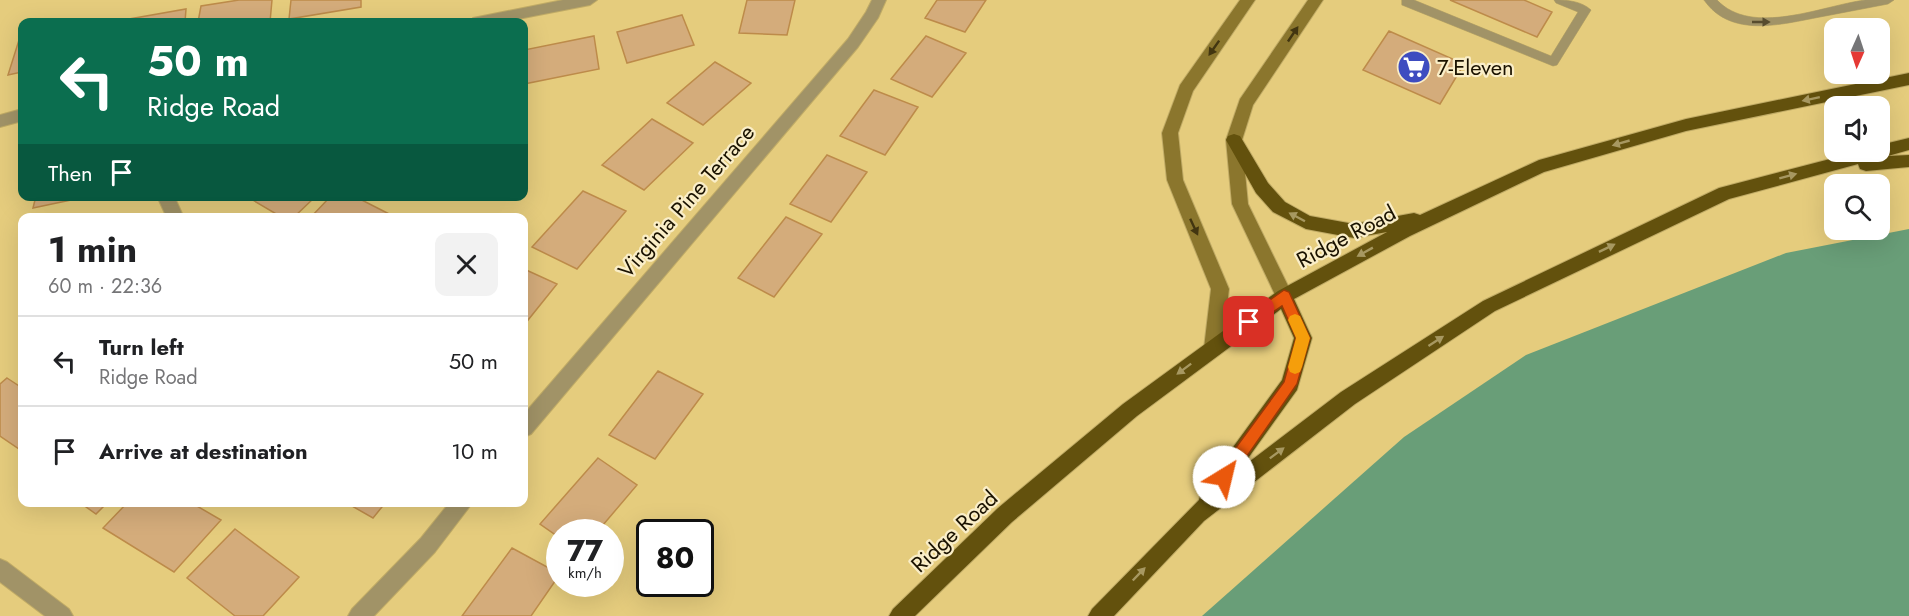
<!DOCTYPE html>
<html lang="en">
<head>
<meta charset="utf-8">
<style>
  :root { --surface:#fff; --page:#f2f2f2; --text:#202124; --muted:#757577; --line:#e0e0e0 }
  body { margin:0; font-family:Jost,sans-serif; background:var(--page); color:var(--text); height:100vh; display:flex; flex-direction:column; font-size:22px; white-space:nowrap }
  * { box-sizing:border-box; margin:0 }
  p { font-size:20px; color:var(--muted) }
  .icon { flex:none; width:33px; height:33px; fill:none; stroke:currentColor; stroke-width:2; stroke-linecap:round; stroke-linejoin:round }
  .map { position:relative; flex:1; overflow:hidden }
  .details { position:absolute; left:18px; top:213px; width:510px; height:294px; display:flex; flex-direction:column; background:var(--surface); border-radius:12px; box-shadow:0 6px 24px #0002 }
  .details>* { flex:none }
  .banner { position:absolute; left:18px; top:18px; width:510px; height:183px; border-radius:12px; box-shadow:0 6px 24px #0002; background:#0b6e4f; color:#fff; overflow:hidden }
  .needle { width:39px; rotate:183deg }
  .controls { position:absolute; left:1824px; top:18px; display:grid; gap:12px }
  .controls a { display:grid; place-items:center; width:66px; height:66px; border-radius:12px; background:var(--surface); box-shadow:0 6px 24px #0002; font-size:30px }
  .speed { position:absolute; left:546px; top:519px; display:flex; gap:12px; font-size:30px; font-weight:700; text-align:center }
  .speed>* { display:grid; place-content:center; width:78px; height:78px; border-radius:50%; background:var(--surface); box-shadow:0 6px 24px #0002; line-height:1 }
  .speed small { font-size:15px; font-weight:400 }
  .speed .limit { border:3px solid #111; border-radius:9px; background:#fff; color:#111 }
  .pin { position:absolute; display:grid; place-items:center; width:51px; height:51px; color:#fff; margin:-26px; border-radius:12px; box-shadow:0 3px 9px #0006 }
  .me { position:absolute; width:66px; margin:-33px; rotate:36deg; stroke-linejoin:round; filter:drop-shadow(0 0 4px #0008) }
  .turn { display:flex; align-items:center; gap:21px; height:126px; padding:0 30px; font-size:27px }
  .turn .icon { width:78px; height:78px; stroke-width:2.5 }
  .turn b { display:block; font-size:42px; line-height:51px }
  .then { display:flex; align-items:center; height:57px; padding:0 30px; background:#0003; gap:12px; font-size:22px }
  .round { display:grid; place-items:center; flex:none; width:63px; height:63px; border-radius:12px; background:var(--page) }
  .overview { display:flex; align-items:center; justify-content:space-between; height:102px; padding:0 30px }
  h1 { font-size:36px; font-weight:700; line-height:45px }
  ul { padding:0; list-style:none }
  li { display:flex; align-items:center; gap:18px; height:90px; padding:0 30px; border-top:2px solid var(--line) }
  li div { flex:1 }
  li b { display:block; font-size:22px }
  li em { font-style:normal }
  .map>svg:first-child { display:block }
  .forest { fill:#699e78 }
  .building { fill:#d4ac7b; stroke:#bd8b4a; stroke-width:1.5 }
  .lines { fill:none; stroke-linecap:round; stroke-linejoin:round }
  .lane-casing { stroke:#c0ab66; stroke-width:1 }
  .street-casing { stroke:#c0ab66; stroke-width:2 }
  .secondary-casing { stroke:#c0ab66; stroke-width:2 }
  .highway-casing { stroke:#c0ab66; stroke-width:2 }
  .lane { fill:#a19367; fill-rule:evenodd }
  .street { fill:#a19367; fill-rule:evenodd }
  .secondary { fill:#8b762d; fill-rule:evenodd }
  .highway { fill:#63510d; fill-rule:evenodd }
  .oneway { fill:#574c2e }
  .oneway2 { fill:#423510 }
  .oneway3 { fill:#a79861 }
  .route { fill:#ea580c; stroke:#983908; stroke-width:1.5 }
  .slow { fill:#f59e0b }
  .labels { text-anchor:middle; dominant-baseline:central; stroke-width:4.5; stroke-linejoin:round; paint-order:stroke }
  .poi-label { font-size:22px; fill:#1a1200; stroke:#faeec8; text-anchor:start }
  .street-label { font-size:22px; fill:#1a1200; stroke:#faeec8 }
</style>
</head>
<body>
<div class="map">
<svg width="1909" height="616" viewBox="0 0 1909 616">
  <rect width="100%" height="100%" fill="#e5cc7d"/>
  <!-- forest -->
  <path class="forest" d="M1909 229V616H1202L1404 437 1526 355 1786 253Z"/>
  <!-- building -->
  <path class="building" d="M239 0H272L270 22H198L201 6Z
    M291 0H361V7L289 19Z
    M747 0H795L787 35 739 33Z
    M937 0H986L965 32 925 18Z
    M1450 0H1524L1552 12 1537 37Z
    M186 9 185 22H112Z
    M682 15 694 45 627 63 617 32Z
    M1389 31 1464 64 1440 104 1363 70Z
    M594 36 599 69 524 84V50Z
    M926 36 966 53 932 97 891 79Z
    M22 39V72L8 75 19 40Z
    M715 62 751 83 703 125 667 103Z
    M874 90 918 107 885 155 840 136Z
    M652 119 693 143 644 190 602 165Z
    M827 155 867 172 831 222 790 204Z
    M583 191 626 211 577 269 532 247Z
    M36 196H90L33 208Z
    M246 196H316L293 218H283Z
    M331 196H354L397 218H310Z
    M786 217 822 234 774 297 738 278Z
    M524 269 557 284 524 325Z
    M658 371 703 394 655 459 609 435Z
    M7 378 22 388V451L0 436V384Z
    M598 458 637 485 597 532H560V538L540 524Z
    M79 502H108L96 514Z
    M128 502H190L221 520 174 572 103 528Z
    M345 502H386L373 518Z
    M235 529 299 577 263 616H235L187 578Z
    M512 548 560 574 531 616H462Z"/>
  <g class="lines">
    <!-- lane casing -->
    <g class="lane-casing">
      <path id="lane" d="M1402 0H1414L1551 56 1578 12 1556 3 1554 0C1568 0 1581 1 1591 10L1557 65 1553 66 1402 5Z
        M1704 0H1717C1752 37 1821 6 1865 0 1874 0 1884 0 1894 0L1888 4C1865 8 1843 13 1820 17 1782 24 1731 39 1704 0Z"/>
    </g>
    <!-- street casing -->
    <g class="street-casing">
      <path id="street" d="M563 0H597L590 5 503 22H470L473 18Z
        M872 0H886L878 18 858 47 531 434 524 437V414L848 39 866 12Z
        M22 109V121L0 127V115Z
        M157 196H174L184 218H167Z
        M450 502H473L435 552 374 616H348L352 609 421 538Z
        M0 559 7 562 69 609 73 616H45L0 582Z"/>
    </g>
    <!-- secondary casing -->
    <g class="secondary-casing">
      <path id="secondary" d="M1240 0H1255L1193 91 1178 133 1183 180 1229 289 1222 348 1220 354 1213 356 1206 354 1204 348 1211 289 1167 180 1162 133 1180 85Z
        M1308 0H1323L1253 105 1242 140 1248 204 1293 296 1290 301 1284 304 1278 301 1232 204 1226 140 1240 99Z"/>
    </g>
    <!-- highway casing -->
    <g class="highway-casing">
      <path id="highway" d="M1909 73V85L1686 131 1544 172 1410 236 1294 299 1312 338 1297 390 1241 468 1341 392 1483 301 1719 188 1857 152H1880V145L1909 138V150L1888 156 1909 155V167L1866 171 1860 169 1858 164 1729 199 1495 311 1355 404 1204 521 1114 616H1088L1092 609 1199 500 1201 491 1282 380 1294 338 1281 309 1137 416 1012 522 915 616H889L893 609 998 508 1123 404 1278 291 1387 232 1354 238 1306 229 1273 212 1256 193 1226 140 1228 136 1234 134 1240 136 1268 183 1285 202 1310 216 1354 224 1414 213 1420 215 1539 160 1686 119Z"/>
    </g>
    <!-- lane -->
    <use href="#lane" class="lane"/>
    <!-- street -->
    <use href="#street" class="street"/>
    <!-- secondary -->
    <use href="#secondary" class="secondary"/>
    <!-- highway -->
    <use href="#highway" class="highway"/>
  </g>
  <!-- one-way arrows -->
  <defs><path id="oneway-solid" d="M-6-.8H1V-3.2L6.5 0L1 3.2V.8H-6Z" transform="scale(1.5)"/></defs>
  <use class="oneway" href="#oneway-solid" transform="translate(1761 22)"/>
  <g class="oneway2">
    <use href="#oneway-solid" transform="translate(1293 34) rotate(-56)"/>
    <use href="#oneway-solid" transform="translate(1214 48) rotate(125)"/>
    <use href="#oneway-solid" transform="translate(1194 227) rotate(65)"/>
  </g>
  <g class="oneway3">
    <use href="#oneway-solid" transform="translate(1811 99) rotate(168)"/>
    <use href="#oneway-solid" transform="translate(1621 143) rotate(164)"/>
    <use href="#oneway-solid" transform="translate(1788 176) rotate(-15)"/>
    <use href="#oneway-solid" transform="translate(1297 217) rotate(-152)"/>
    <use href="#oneway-solid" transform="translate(1607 248) rotate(-26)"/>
    <use href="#oneway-solid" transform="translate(1365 252) rotate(151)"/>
    <use href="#oneway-solid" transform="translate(1436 341) rotate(-33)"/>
    <use href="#oneway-solid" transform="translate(1184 369) rotate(143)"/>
    <use href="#oneway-solid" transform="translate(1277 453) rotate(-37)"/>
    <use href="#oneway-solid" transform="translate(1139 574) rotate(-46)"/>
  </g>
  <!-- route -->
  <path class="route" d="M1284 290 1289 292 1310 338 1297 384 1229 482 1224 484 1218 482 1216 477 1218 472 1284 382 1296 338 1282 306 1253 326H1244L1242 322 1244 318Z"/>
  <!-- slow -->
  <path class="slow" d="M1295 314 1300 316 1310 338 1302 367 1300 372 1295 374 1290 372 1288 367 1296 338 1288 320 1290 316Z"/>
  <!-- icons -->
  <defs>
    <g id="supermarket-disc" transform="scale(1.725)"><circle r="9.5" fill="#3e4cc0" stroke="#faeec8"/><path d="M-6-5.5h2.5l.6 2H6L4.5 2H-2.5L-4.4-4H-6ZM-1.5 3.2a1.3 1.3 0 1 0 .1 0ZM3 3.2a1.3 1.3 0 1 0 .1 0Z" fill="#fff"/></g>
  </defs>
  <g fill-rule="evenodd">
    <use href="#supermarket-disc" x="1414" y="67"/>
  </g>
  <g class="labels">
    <!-- poi labels -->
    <g class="poi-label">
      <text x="1437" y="67">7-Eleven</text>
    </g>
    <!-- street labels -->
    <g class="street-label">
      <text transform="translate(686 201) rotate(-49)">Virginia Pine Terrace</text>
      <text transform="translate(1346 236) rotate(-28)">Ridge Road</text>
      <text transform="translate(954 531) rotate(-43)">Ridge Road</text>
    </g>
  </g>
</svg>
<div class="controls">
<a><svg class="needle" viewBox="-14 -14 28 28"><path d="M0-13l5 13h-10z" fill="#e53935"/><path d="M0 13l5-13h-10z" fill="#757577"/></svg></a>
<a><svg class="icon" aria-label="sound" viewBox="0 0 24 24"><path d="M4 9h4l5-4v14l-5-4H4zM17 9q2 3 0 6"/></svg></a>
<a><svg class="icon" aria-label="search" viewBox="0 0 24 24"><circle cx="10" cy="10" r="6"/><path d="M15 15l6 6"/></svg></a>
</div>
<div class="speed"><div>77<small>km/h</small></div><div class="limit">80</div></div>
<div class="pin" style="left:1249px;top:322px;background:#d93025"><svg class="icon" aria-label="arrive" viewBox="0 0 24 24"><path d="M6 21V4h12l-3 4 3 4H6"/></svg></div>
<svg class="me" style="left:1224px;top:477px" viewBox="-20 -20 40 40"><circle r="19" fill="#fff"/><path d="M0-13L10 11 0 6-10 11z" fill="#ea580c"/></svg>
<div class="banner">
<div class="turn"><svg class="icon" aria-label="left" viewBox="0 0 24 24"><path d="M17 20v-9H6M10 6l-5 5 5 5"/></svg><div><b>50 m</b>Ridge Road</div></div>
<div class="then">Then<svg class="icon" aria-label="arrive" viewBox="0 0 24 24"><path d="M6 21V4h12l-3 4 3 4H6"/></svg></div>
</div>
<section class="details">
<div class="overview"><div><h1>1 min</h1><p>60 m · 22:36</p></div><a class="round"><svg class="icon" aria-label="close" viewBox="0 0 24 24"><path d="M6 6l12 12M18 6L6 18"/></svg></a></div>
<ul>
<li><svg class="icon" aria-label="left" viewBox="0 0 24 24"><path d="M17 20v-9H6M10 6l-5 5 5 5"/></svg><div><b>Turn left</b><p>Ridge Road</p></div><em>50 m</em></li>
<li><svg class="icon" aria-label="arrive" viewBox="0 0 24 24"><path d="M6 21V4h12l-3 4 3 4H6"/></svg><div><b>Arrive at destination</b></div><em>10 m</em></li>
</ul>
</section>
</div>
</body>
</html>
